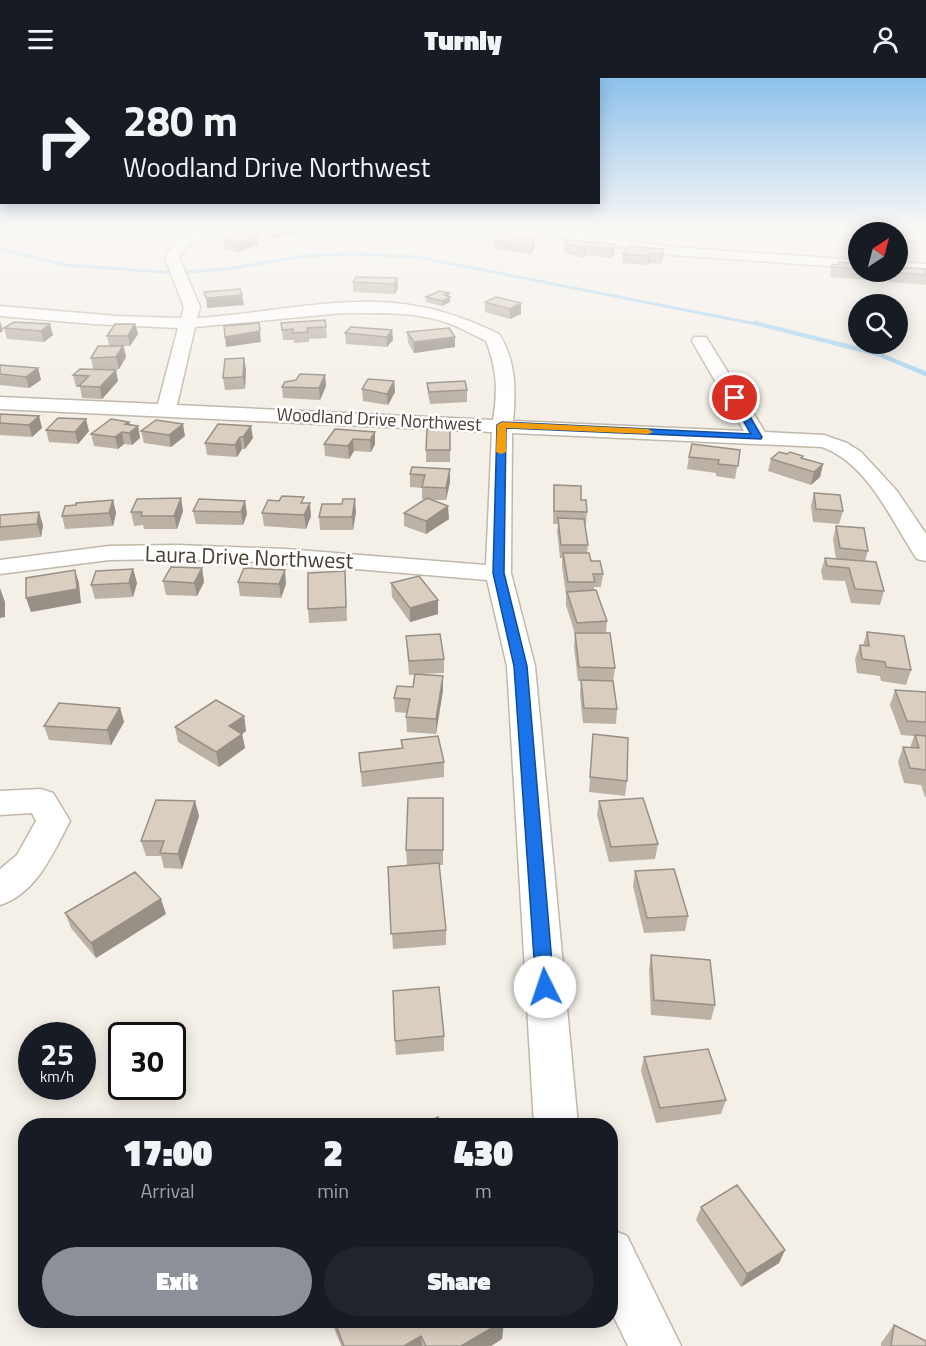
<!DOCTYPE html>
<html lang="en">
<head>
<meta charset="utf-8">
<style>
  :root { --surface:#171b24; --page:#20242c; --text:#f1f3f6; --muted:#9ea1a6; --accent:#8c9099 }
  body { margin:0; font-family:"Titillium Web",sans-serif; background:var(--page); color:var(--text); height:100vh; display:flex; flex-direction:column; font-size:22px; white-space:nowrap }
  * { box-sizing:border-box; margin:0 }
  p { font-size:20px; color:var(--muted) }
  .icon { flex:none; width:33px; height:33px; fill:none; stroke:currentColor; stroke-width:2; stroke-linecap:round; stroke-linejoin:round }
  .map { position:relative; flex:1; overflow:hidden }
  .details { position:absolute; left:18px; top:1040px; width:600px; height:210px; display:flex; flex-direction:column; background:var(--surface); border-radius:24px; box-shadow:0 3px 15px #0003 }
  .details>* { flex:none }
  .banner { position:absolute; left:0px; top:0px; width:600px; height:126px; box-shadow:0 3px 15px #0003; background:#171b24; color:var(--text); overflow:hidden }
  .needle { width:39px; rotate:36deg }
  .controls { position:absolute; left:848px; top:144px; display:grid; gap:12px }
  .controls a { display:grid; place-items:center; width:60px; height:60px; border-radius:50%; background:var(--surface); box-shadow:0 3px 15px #0003; font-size:30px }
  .speed { position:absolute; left:18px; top:944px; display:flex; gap:12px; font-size:30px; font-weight:700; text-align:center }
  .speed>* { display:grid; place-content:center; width:78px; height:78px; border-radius:50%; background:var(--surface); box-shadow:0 3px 15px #0003; line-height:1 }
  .speed small { font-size:15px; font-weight:400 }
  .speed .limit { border:3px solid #111; border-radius:9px; background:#fff; color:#111 }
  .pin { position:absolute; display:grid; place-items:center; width:51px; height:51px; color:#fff; margin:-26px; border:3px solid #fff; border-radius:50%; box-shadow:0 2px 6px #0007 }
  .me { position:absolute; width:66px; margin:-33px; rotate:356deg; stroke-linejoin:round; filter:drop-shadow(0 0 4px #0008) }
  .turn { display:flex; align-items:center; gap:21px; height:126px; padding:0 24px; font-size:27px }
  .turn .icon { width:78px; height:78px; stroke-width:2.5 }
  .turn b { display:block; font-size:42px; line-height:51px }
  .eta { display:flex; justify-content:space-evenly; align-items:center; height:102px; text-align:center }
  .eta b { font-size:36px; font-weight:800; line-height:42px }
  .primary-button { display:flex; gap:12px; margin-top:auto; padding:12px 24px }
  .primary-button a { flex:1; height:69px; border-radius:36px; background:var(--accent); color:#fff; font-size:24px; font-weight:800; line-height:69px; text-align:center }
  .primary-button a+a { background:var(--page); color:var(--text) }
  header { display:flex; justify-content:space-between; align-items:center; height:78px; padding:0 24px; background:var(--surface); font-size:27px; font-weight:800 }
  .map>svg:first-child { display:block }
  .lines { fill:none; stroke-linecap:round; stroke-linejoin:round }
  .stream-far1 { stroke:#a4d4f1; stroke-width:3 }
  .stream { stroke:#a4d4f1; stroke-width:4.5 }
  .minor-casing { stroke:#c0b8aa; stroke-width:3 }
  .minor { fill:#fff; fill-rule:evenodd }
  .wall { fill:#bbb1a5 }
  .shaded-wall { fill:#989086 }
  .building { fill:#d9cec0; stroke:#989086; stroke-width:1.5 }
  .route { fill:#1a73e8; stroke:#114b97; stroke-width:1.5 }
  .slow { fill:#f59e0b }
  .labels { text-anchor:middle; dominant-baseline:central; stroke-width:5; stroke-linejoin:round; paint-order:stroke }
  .far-street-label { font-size:18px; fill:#484037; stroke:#fff }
  .street-label { font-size:22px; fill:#484037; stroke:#fff }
</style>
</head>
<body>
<header><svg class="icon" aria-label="menu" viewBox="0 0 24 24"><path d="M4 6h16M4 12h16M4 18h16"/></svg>Turnly<svg class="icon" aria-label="person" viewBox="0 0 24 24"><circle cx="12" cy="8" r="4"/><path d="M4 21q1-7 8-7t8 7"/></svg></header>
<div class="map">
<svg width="926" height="1268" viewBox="0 0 926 1268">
  <rect width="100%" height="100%" fill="#f4f0e8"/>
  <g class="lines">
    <!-- stream-far1 -->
    <path class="stream-far1" d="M0 171 66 187 176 195 227 191 304 178 353 176 417 179 761 247"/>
    <!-- stream -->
    <path class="stream" d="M755 245 878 276 926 296"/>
    <!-- minor casing -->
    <g class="minor-casing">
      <path id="minor" d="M215 150H238L237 153C217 158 188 159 179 180L200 229 197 240C270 236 349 214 421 229 449 234 474 244 499 256 516 282 516 313 513 343L744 353 692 263 694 259H706L765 354 824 357 847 365 861 374 897 413 926 456V483L917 481C891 443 869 386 822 369L512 355 511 495 535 588 578 1047H534L507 588 487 502 285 485 177 481 109 482 0 496V482L109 468 177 467 285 471 486 487 492 354 0 331V319L158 326 178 250 93 246 0 238V228L116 238 181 240 184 229 165 180C175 159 194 155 215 150ZM342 235C379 235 417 233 451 246 463 251 474 257 486 263 497 291 498 312 493 342L177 327 195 249Z
        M515 150H545L673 169 858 182V190L673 177 521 154Z
        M897 184 926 186V194L897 192Z
        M41 711 53 715 70 743C53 775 37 815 0 827V791L17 777 36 743 32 735 0 737V713Z
        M610 1151 627 1158 681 1268H628L610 1231Z"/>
    </g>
    <!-- minor -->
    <use href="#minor" class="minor"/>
  </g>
  <!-- wall -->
  <path class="wall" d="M145 150H171L154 153Z
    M264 150H297L298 155 273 161 265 157Z
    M315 150H343V152L316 153Z
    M419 150H462V151L459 155 419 153Z
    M672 150H692L690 152Z
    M535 160V169L531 176 493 171 494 162Z
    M223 162 259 167 238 174 225 171Z
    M564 166H615L614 176 611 180 585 177 584 180 564 175Z
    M664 171 663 180 660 186 650 185 648 187 622 185 623 176Z
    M839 184 858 186V194H873L871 202 830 199 832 186 839 187Z
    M926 191V207L889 204V198L890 194Z
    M397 200 398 210 395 216 353 214V204Z
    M449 218 450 219V224L442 228 426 224V219Z
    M485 224 521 225V236L510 241 485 234Z
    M14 244 53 257 44 264 7 261 4 250Z
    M281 245 326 249 327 260 309 261V264L294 265V262H283Z
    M135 246 138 256 130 268H124L126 279 119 291H93L91 280 109 268 107 258Z
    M392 252 393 262 387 269 346 266 345 255Z
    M407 254 455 269 414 275 408 265Z
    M244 280 246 292 245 311 225 312 223 300Z
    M0 287 38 290 41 302 29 310 0 307Z
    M80 291 118 303 102 321 82 320 80 309H76L73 297Z
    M325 297 326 308 320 322 283 320 282 309 296 302Z
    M394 303 395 314 388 327 363 323 362 311Z
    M427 305 467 312V324L430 326 428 316Z
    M0 336 39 338 42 350 32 359 0 357Z
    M129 344 130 347 138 348 140 360 132 367 124 366 118 371 94 368 91 356Z
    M218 346 253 360 245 371H242L237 379 207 377 205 365Z
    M450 351V384H426V372Z
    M46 352 89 353 78 366 49 364Z
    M141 353 185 358 171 369 144 365Z
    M375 354V366L371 374 354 373 349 381 325 378 324 366Z
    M740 372 735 401 716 398V395L687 391 689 379Z
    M787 376 803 378V380L823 386 820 399 811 407 768 393 771 381Z
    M450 391V404L446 422H431L449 441 426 456 404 448V435L425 422 422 421V410L410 409V396Z
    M554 407 581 422 587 434 586 447H585L588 467 587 475 591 483 603 496 601 509H594V512L607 543 606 555 615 590 613 604 617 631 616 646 583 645 580 617 581 603H578L574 569 575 556 566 527V517L562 488V480H560L557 453 558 446H553Z
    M814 415 843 433 839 446 813 444 811 428Z
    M181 420 183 433 177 451H144L143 447 134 448 131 434Z
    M113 422 116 435 113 448 65 451 62 438 76 427Z
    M245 423 247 436 243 447 196 446 193 433Z
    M305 425 311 438 306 451 264 448 262 435Z
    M356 434 353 452H320L319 439Z
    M0 437 43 447 41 459 0 463Z
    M836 448 868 473 865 483 884 513 880 527 851 525 845 503 823 502 821 493 825 480 836 481 833 461Z
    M202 490 204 504 197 518 166 517 163 503Z
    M133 491 137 505 133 519 95 521 91 507Z
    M345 493 347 543 309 545 308 531Z
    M238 504 286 506 281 520 240 518Z
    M391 505 438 536 410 544 392 519Z
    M867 554 911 592 906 607 881 603 880 598 857 595 855 581 860 567H863Z
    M406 558 444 581V595L421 596 443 598V612L436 656 407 654 406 639 407 635 395 634 394 620 413 609 415 597H409Z
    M895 612 926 614V719H925L921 707 904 705 898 684 903 669 910 670 914 658 901 657 890 627Z
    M120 630 124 644 111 667 49 662 44 648Z
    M244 638 246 653 242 656 245 670 219 689 178 664 175 649Z
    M593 656 627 703 625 718 589 714Z
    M401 662 444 684V699L362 709 359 675 402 670Z
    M443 720V787H439L446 852V867L393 871 388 789 407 787 406 772Z
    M195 723 199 738 182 791 164 790 161 778H146L141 763Z
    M599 723 658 766 655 781 609 784 597 737Z
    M635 793 688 838 685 853 644 855 633 808Z
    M65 835 166 836 96 880 71 850Z
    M651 877 715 927 711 942 651 937 649 892Z
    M444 958V973L396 977 395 963Z
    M644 979 726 1022 721 1036 656 1045 641 993Z
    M701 1129 785 1172 779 1185 741 1209 696 1142Z
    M331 1242H503L504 1243 502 1261 491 1268H341Z
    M894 1247 926 1268H881V1265Z"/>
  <!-- shaded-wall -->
  <path class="shaded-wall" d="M153 150H171L154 153Z
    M282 150H297L298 155 273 161 272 152Z
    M258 158 259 167 238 174 237 165Z
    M535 160V169L531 176 532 167Z
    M615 166 614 176 611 180 612 171Z
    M586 168 585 177 584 180V170Z
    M664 171 663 180 660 186 661 176Z
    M651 175 650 185 648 187 649 178Z
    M397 200 398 210 395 216 394 206Z
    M449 215V219H450V224L442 228V223L444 217Z
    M242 217 244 227 207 230 206 220Z
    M521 225V236L510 241V231Z
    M0 243 3 253 0 255Z
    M259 245 261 264 226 269 225 259Z
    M50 246 53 257 44 264 41 253Z
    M135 246 138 256 130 268 128 258Z
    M392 252 393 262 387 269V259Z
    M455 259V269L414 275V264Z
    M123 268 126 279 119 291 116 279Z
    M244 280 246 292 245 311 243 299Z
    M38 290 41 302 29 310 26 299Z
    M116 292 118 303 102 321 100 309Z
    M325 297 326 308 320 322 319 310Z
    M394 303 395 314 388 327 387 316Z
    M39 338 42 350 32 359 29 347Z
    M86 341 89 353 78 366 75 354Z
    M129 344 131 353 138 348 140 360 132 367 129 355 125 346Z
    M183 346 185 358 171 369 169 357Z
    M251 348 253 360 245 371 243 359Z
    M122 354 124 366 118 371 115 359Z
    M375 354V366L371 374 370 362Z
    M240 359 242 371 237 379 235 367Z
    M353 361 354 373 349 381 348 368Z
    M823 386 820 399 811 407 814 394Z
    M450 391V404L446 422V410Z
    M181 420 183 433 177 451 174 438Z
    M355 421 356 434 353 452 352 439Z
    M113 422 116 435 113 448 109 435Z
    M245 423 247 436 243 447 241 434Z
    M310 425 311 438 306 451 304 437Z
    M448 428 449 441 426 456V443Z
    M39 434 43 447 41 459 37 446Z
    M202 490 204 504 197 518 194 505Z
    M133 491 137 505 133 519 129 505Z
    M75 492 79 505 81 525 31 534 26 520Z
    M285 492 286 506 281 520 279 506Z
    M0 510 5 524V539L0 540Z
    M438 522V536L410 544V530Z
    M443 598V612L436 656V641Z
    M120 630 124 644 111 667 107 652Z
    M244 638 246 653 242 656 245 670 219 689 216 674 229 648Z
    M195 723 199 738 182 791 178 776Z
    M161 821 166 836 96 880 91 865Z
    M785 1172 779 1185 741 1209 747 1196Z
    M504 1243 502 1261 491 1268H461Z
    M421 1258 422 1268H404Z"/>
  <!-- building -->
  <path class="building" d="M267 150H282L272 152Z
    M245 155 258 158 237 165 223 162Z
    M497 157 535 160 532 167 494 162Z
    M567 162 615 166 612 171 586 168 584 170 564 166Z
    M628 168 664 171 661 176 651 175 649 178 623 176Z
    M839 184 858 186V191L832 189V186L839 187Z
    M897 189 926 191V197L892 194H897Z
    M356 199 397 200 394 206 353 204Z
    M240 211 242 217 206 220 204 214Z
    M439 213 449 215 444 217 450 219 442 223 426 219Z
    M496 219 521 225 510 231 485 224Z
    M325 242 326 249 307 250 308 254 293 255V251L282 252 281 245Z
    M14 244 50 246 41 253 4 250Z
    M259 245 260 253 225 259 224 248Z
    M115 246H135L128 258H107Z
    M351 249 392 252 387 259 345 255Z
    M449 250 455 259 414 264 407 254Z
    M98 268H123L116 279 91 280Z
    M244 280 243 299 223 300 225 281Z
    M0 287 38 290 26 299 0 296Z
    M80 291 116 292 100 309 79 308 89 298 73 297Z
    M300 296 325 297 319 310 282 309 285 304 296 302Z
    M368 301 394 303 387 316 362 311Z
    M465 303 467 312 429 314 427 305Z
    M0 336 39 338 29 347 0 345Z
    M58 340 86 341 75 354 46 352Z
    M111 341 129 344 125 346 138 348 129 355 122 354 115 359 91 356Z
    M156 342 183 346 169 357 141 353Z
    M218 346 251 348 243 359H240L235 367 205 365Z
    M335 351 375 354 370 362 353 361 348 368 324 366Z
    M427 351H450V372H426Z
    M692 366 740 372 738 388 718 386 719 382 689 379Z
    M779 374 787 376 790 374 803 378 801 380 823 386 814 394 771 381Z
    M412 389 450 391 446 410 422 409 425 397 410 396Z
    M554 407 581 408V422H586L587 434 554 433Z
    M814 415 840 417 843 433 816 431Z
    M282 418 304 419 301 425H310L304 437 262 435 268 422 279 423Z
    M181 420 174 438H141L142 434H131L137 421Z
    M427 420 448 428 426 443 404 435Z
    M199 421 245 423 241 434 193 433Z
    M343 421H355L352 439H319L322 426H342Z
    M113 422 109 435 62 438 65 428 76 427V425Z
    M39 434 37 446 0 449V437Z
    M558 440 584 441 588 467H561Z
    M836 448 864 450 868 473 840 470Z
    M563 475H589L591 483H600L603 496H593L595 504H568Z
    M825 480 876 484 884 513 855 511 849 490 827 488Z
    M171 489 202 490 194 505 163 503Z
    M244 490 285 492 279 506 238 504Z
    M133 491 129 505 91 507 96 493Z
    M75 492 77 511 26 520V500Z
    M345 493 346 529 308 531V495Z
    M419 498 438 522 410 530 391 505Z
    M596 512 607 543 577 545 567 514Z
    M867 554 904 558 911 592 886 589 885 584 862 581 860 567 869 568Z
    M575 555H610L615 590 579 589Z
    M440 556 444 581 409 583 406 558Z
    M415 596 443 598 436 641 406 639 410 621 394 620 397 608 413 609Z
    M581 602 613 603 617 631 584 630Z
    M895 612 926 614V644L907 643Z
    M216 622 244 638 229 648 242 656 216 674 175 649Z
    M59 625 120 630 107 652 44 648Z
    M593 656 628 660 627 703 590 699Z
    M915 657 926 658V692L910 690 903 669 919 670Z
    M438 658 444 684 361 694 359 675 403 670 401 662Z
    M408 720H443V772H406Z
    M643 720 658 766 611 769 599 723Z
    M156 722 195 723 178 776 160 775 164 763H141Z
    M439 785 446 852 391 856 388 789Z
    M674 791 688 838 647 840 635 793Z
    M135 794 161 821 91 865 65 835Z
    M651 877 710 882 715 927 654 922Z
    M439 909 444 958 395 963 393 913Z
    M708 971 726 1022 660 1030 644 979Z
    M438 1039 442 1047H421Z
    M737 1107 785 1172 747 1196 701 1129Z
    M334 1242H503L504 1243 461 1268H426L421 1258 404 1268H344Z
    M894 1247 926 1263V1268H891Z"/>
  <!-- sky -->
  <linearGradient id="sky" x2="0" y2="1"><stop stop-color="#8dc1ec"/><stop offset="0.46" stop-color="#faf8f5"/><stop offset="1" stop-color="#faf8f5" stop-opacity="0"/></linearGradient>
  <rect width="926" height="327" fill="url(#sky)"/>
  <!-- route -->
  <path class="route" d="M731 318H738L762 359 761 361 506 350 504 495 527 588 554 909 552 915 545 917 539 915 536 909 514 588 493 495 497 347 502 344 751 356 730 320Z"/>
  <!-- slow -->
  <path class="slow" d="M502 344 648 351 653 354 648 356 506 350V374L501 376 496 374 497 347Z"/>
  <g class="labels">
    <!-- far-street labels -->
    <g class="far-street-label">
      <text transform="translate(379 341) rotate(3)">Woodland Drive Northwest</text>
    </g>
    <!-- street labels -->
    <g class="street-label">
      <text transform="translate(249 479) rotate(2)">Laura Drive Northwest</text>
    </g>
  </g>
</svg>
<div class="controls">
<a><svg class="needle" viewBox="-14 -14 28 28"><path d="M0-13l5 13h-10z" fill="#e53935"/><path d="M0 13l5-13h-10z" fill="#9ea1a6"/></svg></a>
<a><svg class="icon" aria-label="search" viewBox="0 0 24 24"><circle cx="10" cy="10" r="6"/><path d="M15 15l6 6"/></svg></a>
</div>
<div class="speed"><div>25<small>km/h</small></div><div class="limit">30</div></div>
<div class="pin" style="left:735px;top:320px;background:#d93025"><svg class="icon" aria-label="arrive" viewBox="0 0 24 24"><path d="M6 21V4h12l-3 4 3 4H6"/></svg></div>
<svg class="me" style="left:545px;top:909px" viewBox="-20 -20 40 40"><circle r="19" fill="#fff"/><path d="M0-13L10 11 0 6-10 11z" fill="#1a73e8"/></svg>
<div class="banner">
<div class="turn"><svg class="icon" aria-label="right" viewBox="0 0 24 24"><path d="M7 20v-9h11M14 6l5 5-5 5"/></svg><div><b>280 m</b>Woodland Drive Northwest</div></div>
</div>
<section class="details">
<div class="eta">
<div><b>17:00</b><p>Arrival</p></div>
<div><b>2</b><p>min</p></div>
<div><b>430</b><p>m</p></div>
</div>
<div class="primary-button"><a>Exit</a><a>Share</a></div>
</section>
</div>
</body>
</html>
